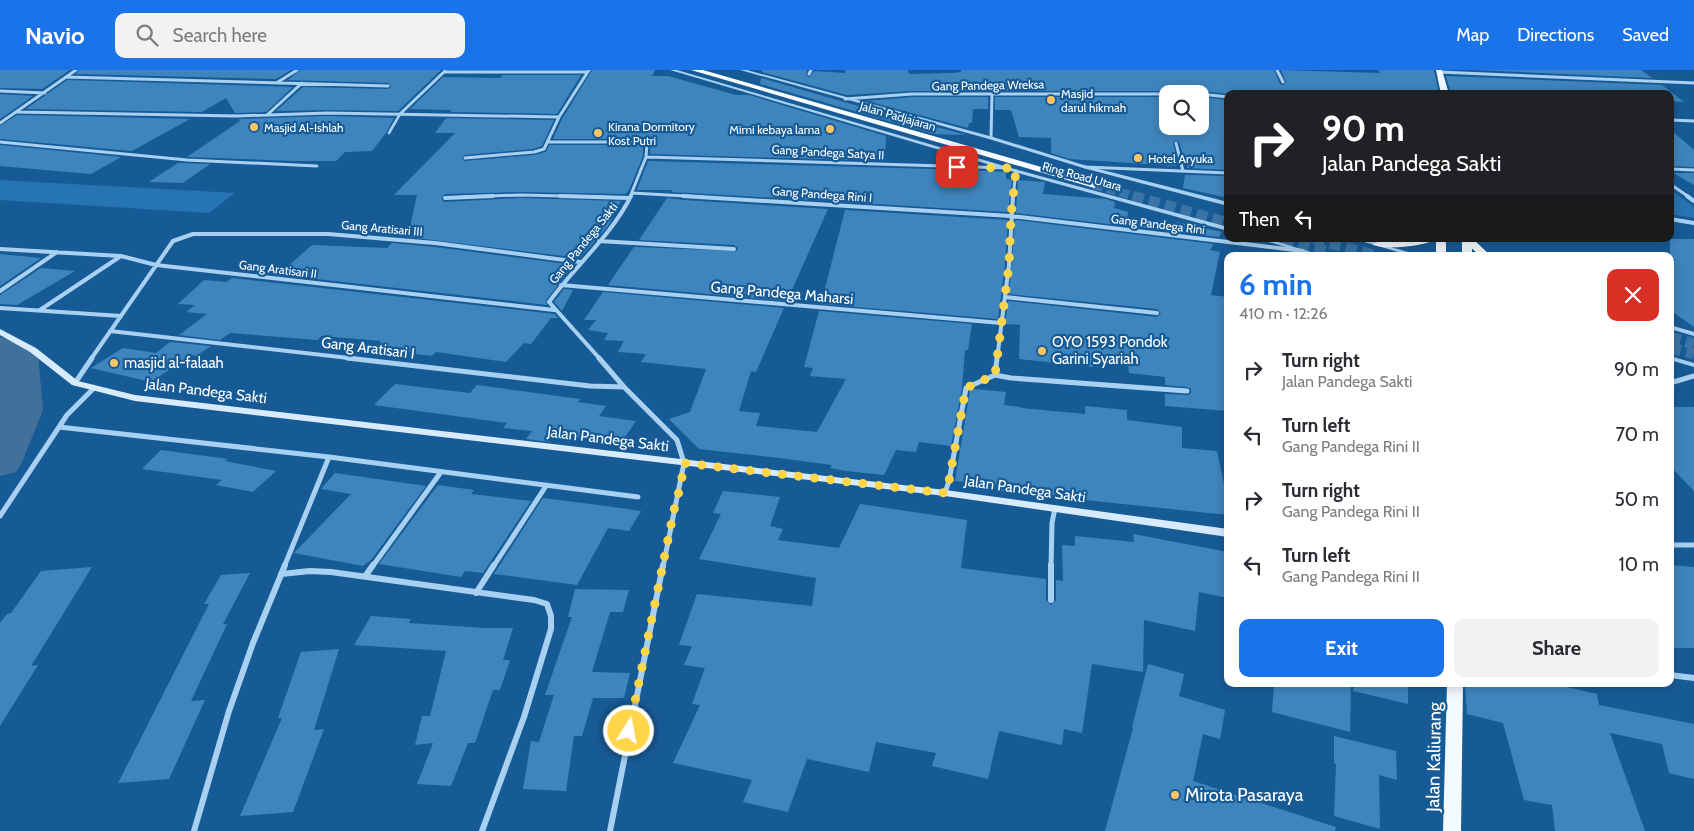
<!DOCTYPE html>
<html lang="en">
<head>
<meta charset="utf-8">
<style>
  :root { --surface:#fff; --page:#f2f2f3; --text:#2b2b33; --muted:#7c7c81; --accent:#1a73e8 }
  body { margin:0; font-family:Cabin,sans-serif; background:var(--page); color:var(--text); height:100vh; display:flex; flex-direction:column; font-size:19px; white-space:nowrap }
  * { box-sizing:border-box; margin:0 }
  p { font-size:16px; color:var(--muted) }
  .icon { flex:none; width:28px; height:28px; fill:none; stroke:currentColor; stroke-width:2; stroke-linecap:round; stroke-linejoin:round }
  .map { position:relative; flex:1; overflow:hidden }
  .sheet { position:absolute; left:1224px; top:182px; width:450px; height:435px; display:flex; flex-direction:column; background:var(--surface); border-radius:10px; box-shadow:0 2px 12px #0003 }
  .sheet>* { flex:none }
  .banner { position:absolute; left:1224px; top:20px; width:450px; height:152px; border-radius:10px; box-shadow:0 2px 12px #0003; background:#202124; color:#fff; overflow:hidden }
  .fabs { position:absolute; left:1159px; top:15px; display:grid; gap:10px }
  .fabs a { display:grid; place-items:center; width:50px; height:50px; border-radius:10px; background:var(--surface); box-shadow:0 2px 12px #0003; font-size:25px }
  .pin { position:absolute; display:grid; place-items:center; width:42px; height:42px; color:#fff; margin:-21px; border-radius:10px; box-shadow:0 2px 8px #0006 }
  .me { position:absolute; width:55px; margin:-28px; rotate:11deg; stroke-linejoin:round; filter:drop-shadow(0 0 4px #0008) }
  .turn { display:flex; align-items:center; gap:18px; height:105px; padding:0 15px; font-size:22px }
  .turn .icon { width:65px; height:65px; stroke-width:2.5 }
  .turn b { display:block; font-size:35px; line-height:42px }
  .then { display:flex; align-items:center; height:48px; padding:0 15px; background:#0003; gap:10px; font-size:19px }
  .round { display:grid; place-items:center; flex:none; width:52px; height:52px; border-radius:10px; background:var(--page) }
  .head { display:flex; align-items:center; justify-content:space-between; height:85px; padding:0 15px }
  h1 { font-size:30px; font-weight:700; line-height:38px; color:var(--accent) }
  .primary-button { display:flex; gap:10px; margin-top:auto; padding:10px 15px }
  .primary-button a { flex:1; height:58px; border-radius:10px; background:var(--accent); color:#fff; font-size:20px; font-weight:700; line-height:58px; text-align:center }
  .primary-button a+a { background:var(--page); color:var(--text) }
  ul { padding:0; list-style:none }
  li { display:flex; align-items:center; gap:15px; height:65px; padding:0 15px }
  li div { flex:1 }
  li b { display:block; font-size:19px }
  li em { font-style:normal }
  header { display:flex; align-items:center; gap:30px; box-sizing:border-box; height:70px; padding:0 25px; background:var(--accent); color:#fff }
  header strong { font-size:24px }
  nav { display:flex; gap:28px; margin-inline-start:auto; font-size:18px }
  .search { width:350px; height:45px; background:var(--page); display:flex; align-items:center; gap:12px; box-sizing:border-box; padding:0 18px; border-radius:10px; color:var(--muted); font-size:19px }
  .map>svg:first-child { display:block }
  .green { fill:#2674b2 }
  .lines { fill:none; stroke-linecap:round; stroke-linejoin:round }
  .river { fill:#41719b; fill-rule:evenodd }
  .building { fill:#3f85bd }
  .trunk-tunnel-far1 { stroke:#3a74a6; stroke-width:9; stroke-dasharray:9 4.5; stroke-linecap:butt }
  .trunk-tunnel { stroke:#3a74a6; stroke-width:11; stroke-dasharray:11 5.5; stroke-linecap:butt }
  .service { stroke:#a8d1f1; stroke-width:2.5 }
  .minor-far3 { stroke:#a8d1f1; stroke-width:3 }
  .minor-far2 { stroke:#a8d1f1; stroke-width:4 }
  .minor-far1 { stroke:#a8d1f1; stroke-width:5 }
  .minor { stroke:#a8d1f1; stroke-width:6 }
  .tertiary { fill:#a8d1f1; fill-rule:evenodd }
  .secondary { fill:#d7ebfc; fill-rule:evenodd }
  .primary { fill:#f2f9ff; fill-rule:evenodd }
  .trunk { fill:#f8fcff; fill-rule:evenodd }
  .route { stroke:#ffd54a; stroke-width:9; stroke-dasharray:0 16.2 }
  .poi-dot { fill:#ffc468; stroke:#175b96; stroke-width:2 }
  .labels { text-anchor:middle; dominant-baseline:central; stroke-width:4.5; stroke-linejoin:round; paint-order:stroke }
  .far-street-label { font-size:12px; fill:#fff; stroke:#175b96 }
  .far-poi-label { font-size:12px; fill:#fff; stroke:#175b96; text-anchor:start }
  .street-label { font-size:15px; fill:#fff; stroke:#175b96 }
  .poi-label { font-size:15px; fill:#fff; stroke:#175b96; text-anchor:start }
  .near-street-label { font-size:18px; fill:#fff; stroke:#175b96 }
  .near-poi-label { font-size:18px; fill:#fff; stroke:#175b96; text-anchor:start }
</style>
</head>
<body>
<header>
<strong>Navio</strong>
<div class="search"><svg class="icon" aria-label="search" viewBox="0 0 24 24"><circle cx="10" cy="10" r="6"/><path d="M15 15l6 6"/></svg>Search here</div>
<nav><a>Map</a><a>Directions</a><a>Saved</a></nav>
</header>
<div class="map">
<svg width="1694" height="761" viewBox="0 0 1694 761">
  <rect width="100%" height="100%" fill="#175b96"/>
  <!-- green -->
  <path class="green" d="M0 110 235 123 209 143 0 130Z
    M1670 119 1694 137V148L1670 144Z"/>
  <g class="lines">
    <!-- river -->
    <path class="river" d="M0 267 33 277 38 285 43 340 22 392 16 402 0 406Z"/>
  </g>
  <!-- building -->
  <path class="building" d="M0 0H70L42 19 0 18Z
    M79 0H291L276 9 76 4Z
    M300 0H441L398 41 328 40 276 41 303 17 388 19 391 17 388 13 288 10Z
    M592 0H655L652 6H668L736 25H749L886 66 885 91 650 84V72L641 69H553L562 49Z
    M762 0H807L806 5 809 7 814 1 845 3V0H908L909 4 952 3 961 2V0H1274L1280 14 1283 15 1286 12 1281 0 1380 3 1378 0H1434L1439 24H1229L1200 21 1194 24 1191 21H912L847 25 762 2Z
    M1473 0H1641L1652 8Z
    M502 5H581L557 44 450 42 452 40 411 39 408 41 443 7 501 8Z
    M1446 6 1662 15 1684 32 1670 31V24H1501L1467 22V24H1451Z
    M761 8 844 32 966 65 934 64 760 14Z
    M67 10 293 17 266 42 235 43 226 28 202 42 26 39Z
    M0 24 33 26 0 49Z
    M912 27H988V39H973L972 53H969L968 58 867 31Z
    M995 27H1168V56H1200V27L1228 30V43H1225L1228 54V100L1187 98 1190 84 1184 89 1179 72 1176 70 1173 73 1178 94 1175 96 1069 89 1051 83V68L1019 67 1011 40H995Z
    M17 45H18L190 49 132 81 0 69V56Z
    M328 46 394 48 386 63 372 81 345 82 336 91H294L187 87 240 51 239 49Z
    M446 48 554 50 542 76 533 79 465 85 462 88 464 91 534 85 546 82 549 75H640L643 77V86L629 120 625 124 520 122 445 124 442 127V130L445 132 520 128 621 131 608 156 580 188 400 166 410 157 417 125H394L455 63H435Z
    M1670 59 1694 80V97L1670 96Z
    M0 75 121 87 91 104 0 96Z
    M648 91 967 100 1006 102V109L1012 110 1008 142 842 132 832 129 831 131 671 122 673 120H637Z
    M178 93 210 94 183 113 149 112Z
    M1673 103H1694V115Z
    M1185 105 1228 106V128L1183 118Z
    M1018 110 1045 112 1043 124 1106 129 1115 132 1114 138 1128 142 1127 148 1175 155 1176 152 1222 162 1219 167 1016 143Z
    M667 128 683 130 828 139 787 231 608 215 634 177 737 181 738 178 734 175 639 170Z
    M845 140 1008 150 1005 195 998 249 821 234Z
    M1015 150 1214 174 1210 180 1220 182 1211 225 1228 227V341L1165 336V324L1188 325 1191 323V319L1187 317 1165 315V307L1129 303 1128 294 1094 289 1093 297 1019 289 1020 255 1005 254 1008 231 1157 247 1161 243 1157 239 1009 224Z
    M1670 169H1694V257L1670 240Z
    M392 173 435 177 574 195 546 230 547 235 272 204 280 197 286 198 312 175 387 178Z
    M0 184 41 188 0 216Z
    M41 198 75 201 17 235 0 234V225Z
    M232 208 554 244 558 248H551L531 274 524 273 506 292 436 282 432 286 375 279 381 271 321 266 318 270 230 263 220 270 179 265 207 244 186 242 195 235 178 234 204 210 227 212Z
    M564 219 573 220 562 241 554 232Z
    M603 222 784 238 756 302 751 301 739 341 760 343 756 356 817 362 846 309 810 306 813 298 804 297 819 241 972 254 968 280H965L962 318 951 376 919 372 916 382 896 380 884 405 846 401 830 398 832 395 779 388 699 379 669 349 690 342 706 299 641 292 646 284 618 282 624 271 604 270 608 263 588 260 596 250H584Z
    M170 272 211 276 196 286 191 285 151 312 91 298 123 278 156 283Z
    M395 314 470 323 477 315 580 329 578 332 606 336 599 346 636 351 620 374 554 364 549 372 526 369 532 361 503 358 507 353 374 335Z
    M975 319 1006 322 1004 335 1021 337V338L1085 344V336L1127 340V350L1182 357V378L1217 381 1228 433V445L999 421V415L955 411 970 321Z
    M1670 337H1694V421L1670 396Z
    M161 380 228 389 225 391 276 401 253 422 216 415 222 410 142 399Z
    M335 403 426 416 371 490 363 496 294 483 351 424 321 419Z
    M438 415 474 420 471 424 531 431 483 503 465 501 461 507 379 494Z
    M723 421 780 427 770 456 783 459 778 470 839 478 860 434 967 450 961 498 1046 509V530L1051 535 1056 530V510L1063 511 1062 475 1075 476V466L1134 472 1133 464 1228 482V528L1199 522 1195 561 1144 550 1143 602 1092 594 1082 663 1064 659 1062 675 999 661 988 709 932 696 936 683 876 672 869 702 807 689 788 742 743 732 752 710 673 693 700 635 692 634 705 598 684 595 692 576 679 575 697 524 812 536 816 508 699 489 721 444 713 443Z
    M543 428 606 436 641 441 629 461 608 458 577 515 494 504Z
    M1670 495 1694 497V578H1670Z
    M92 497 31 596 38 595 0 656V553L7 544 11 543 41 501Z
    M250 503 223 554H227L191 631 205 630 169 709 118 713 209 534H204L221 505Z
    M575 519 629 520 623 542H610L592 602 630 603 624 628H593L582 666H574L566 721 523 719 531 671 539 672 554 625H545L572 547H568Z
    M371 546 411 549 409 553 485 558H513L503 590H510L500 620H493L475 673H468L451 716 417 714 433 673 415 675 422 646H430L446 581 354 575Z
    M339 579 314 660 324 659 293 742 240 746 282 648H278L301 582Z
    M1148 594 1184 604 1179 626 1225 640 1220 669 1203 664 1193 711 1336 757 1335 761H1105L1133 658 1132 657Z
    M1274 614H1351L1350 662 1272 642Z
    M1354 614H1408V634L1353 621Z
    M1465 614H1554L1597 624 1599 635 1694 654V709L1669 703 1662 674 1610 663 1645 761H1555L1552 735 1524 730 1503 653 1467 644Z
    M1334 666 1396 681 1397 710 1379 705 1380 759 1334 746 1336 694 1334 693Z"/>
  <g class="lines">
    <!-- trunk-tunnel-far1 -->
    <path class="trunk-tunnel-far1" d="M1094 115 1137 127"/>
    <!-- trunk-tunnel -->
    <path class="trunk-tunnel" d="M1133 126 1228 153
      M1283 169 1326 181
      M1314 169 1377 186
      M1670 267 1694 274
      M1670 278 1694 284"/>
    <!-- service -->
    <path class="service" d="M389 63 400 44"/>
    <!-- minor-far3 -->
    <path class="minor-far3" d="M1277 0 1283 12
      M444 2H587
      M1440 2 1694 13
      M809 4 811 0
      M66 7 388 16
      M278 12 297 0
      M0 21 45 23
      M1200 24 1228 27
      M845 29 912 24H1191
      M18 42 237 46 328 43 559 47
      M400 44 445 1
      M267 45 302 13
      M1670 50 1694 51
      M0 53 76 0
      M991 68 992 24
      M0 72 187 90 317 96
      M548 72H640L647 74 646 87 630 127
      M1176 73 1183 101
      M646 87 1008 98
      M465 88 534 82 544 79 559 47 589 0
      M1085 97 1228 103
      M1670 99 1694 100
      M1670 114 1689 127
      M632 123 703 127
      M462 127 520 125 605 127
      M1013 127 1016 101"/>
    <!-- minor-far2 -->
    <path class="minor-far2" d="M560 126 630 128
      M683 126 1011 146 1303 181
      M1687 126 1694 131
      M445 128 493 126
      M1670 149 1694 153
      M599 171 734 179
      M0 179 121 186 156 195 554 240
      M561 215 1001 253
      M0 221 57 182
      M1005 227 1157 243
      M0 238 121 246
      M40 240 121 186
      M110 261 358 289
      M91 289 173 171 193 164H328L435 173 580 192
      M600 289 549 232C575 196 611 166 631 126
      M997 289 1009 195 1013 126"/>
    <!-- minor-far1 -->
    <path class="minor-far1" d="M347 288 590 316 624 317
      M599 288 624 317 677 370 684 393 663 497
      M997 288 995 305 1011 308 1187 321
      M75 313 92 288
      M1670 313 1694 306
      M59 357 329 387 638 427
      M945 423 949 411 966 318 995 305
      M0 446 67 345 94 318
      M1670 475H1694
      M284 497 329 387
      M372 497 441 402
      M493 497 546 416
      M1051 497 1052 453 1055 438"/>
    <!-- minor -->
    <path class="minor" d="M281 504 310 501 331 502 534 530 547 534 551 546V559L524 647 482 761
      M366 505 373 495
      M476 523 494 495
      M1051 530V495
      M1670 605 1694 608
      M194 761 229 641 253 573 285 495
      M610 761 663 495"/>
    <!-- tertiary -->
    <path class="tertiary" d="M670 0H677L1018 100 1228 157V161L1014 102Z
      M740 0H747L993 67 1087 96 1228 132V136L1083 98 989 69Z
      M1259 169H1268L1324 186H1315Z
      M1354 169H1363L1422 186H1412Z
      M1670 255 1694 262V266L1670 259Z
      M1670 286 1694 293V297L1670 290Z"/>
    <!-- secondary -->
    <path class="secondary" d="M0 259 36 278 78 311 135 325 945 420 1228 459V467L945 426 135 331 72 315 30 282 0 265Z"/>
    <!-- primary -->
    <path class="primary" d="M1436 0H1442L1449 24H1441Z
      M1416 169H1436C1427 176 1381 181 1372 174 1379 169 1406 171 1416 169Z
      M1436 169H1446V186H1436Z
      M1462 169H1472V186H1462Z
      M1447 614H1463L1461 761H1443Z"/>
    <!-- trunk -->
    <path class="trunk" d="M691 0H703L1097 113 1099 115 1094 118 1091 117Z
      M1462 169H1473L1491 186H1480Z"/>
  </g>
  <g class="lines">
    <!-- route -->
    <path class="route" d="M629 661 674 440 681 414 684 393 945 423 949 411 966 318 995 305 1009 195 1011 146 1016 100 1008 98 957 97"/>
  </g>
  <!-- markers -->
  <g class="poi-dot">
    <circle cx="1051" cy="30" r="5"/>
    <circle cx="254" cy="57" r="5"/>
    <circle cx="830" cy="59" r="5"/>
    <circle cx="598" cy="63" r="5"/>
    <circle cx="1138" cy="88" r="5"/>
    <circle cx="1042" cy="281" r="5"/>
    <circle cx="114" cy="293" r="5"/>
    <circle cx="1175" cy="725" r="5"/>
  </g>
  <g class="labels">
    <!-- far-street labels -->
    <g class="far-street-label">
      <text transform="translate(988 15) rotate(-1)">Gang Pandega Wreksa</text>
      <text transform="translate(898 46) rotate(16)">Jalan Padjajaran</text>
      <text transform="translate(828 82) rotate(3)">Gang Pandega Satya II</text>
      <text transform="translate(1082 106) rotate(15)">Ring Road Utara</text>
      <text transform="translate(822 124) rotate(4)">Gang Pandega Rini I</text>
      <text transform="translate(1158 154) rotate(7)">Gang Pandega Rini</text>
      <text transform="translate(382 158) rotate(5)">Gang Aratisari III</text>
      <text transform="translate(583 173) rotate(-51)">Gang Pandega Sakti</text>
      <text transform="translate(278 199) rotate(7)">Gang Aratisari II</text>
    </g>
    <!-- far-poi labels -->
    <g class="far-poi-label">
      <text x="1061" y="23">Masjid<tspan x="1061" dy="14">darul hikmah</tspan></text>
      <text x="608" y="56">Kirana Dormitory<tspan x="608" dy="14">Kost Putri</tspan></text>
      <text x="264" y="57">Masjid Al-Ishlah</text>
      <text x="820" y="59" text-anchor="end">Mimi kebaya lama</text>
      <text x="1148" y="88">Hotel Aryuka</text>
    </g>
    <!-- street labels -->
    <g class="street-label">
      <text transform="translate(782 223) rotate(5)">Gang Pandega Maharsi</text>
      <text transform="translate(368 278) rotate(7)">Gang Aratisari I</text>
      <text transform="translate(206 321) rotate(7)">Jalan Pandega Sakti</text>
      <text transform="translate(608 369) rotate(7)">Jalan Pandega Sakti</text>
      <text transform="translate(1025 419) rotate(8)">Jalan Pandega Sakti</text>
    </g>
    <!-- poi labels -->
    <g class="poi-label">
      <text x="1052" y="272">OYO 1593 Pondok<tspan x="1052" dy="17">Garini Syariah</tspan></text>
      <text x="124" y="293">masjid al-falaah</text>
    </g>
    <!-- near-street labels -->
    <g class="near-street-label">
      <text transform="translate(1434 687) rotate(-89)">Jalan Kaliurang</text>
    </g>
    <!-- near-poi labels -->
    <g class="near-poi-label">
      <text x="1185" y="725">Mirota Pasaraya</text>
    </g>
  </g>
</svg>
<div class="fabs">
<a><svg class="icon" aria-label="search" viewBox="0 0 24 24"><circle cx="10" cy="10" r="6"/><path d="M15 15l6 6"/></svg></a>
</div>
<div class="pin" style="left:957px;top:97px;background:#d93025"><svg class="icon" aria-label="arrive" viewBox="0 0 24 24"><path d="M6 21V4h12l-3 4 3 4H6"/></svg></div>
<svg class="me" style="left:629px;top:661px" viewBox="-20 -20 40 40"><circle r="17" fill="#ffd54a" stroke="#fff" stroke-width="3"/><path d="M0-11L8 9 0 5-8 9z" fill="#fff"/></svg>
<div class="banner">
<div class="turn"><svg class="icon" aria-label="right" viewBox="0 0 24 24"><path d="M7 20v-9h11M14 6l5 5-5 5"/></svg><div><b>90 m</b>Jalan Pandega Sakti</div></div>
<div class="then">Then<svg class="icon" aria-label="left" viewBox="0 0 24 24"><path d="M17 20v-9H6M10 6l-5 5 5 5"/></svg></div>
</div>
<section class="sheet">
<div class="head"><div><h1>6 min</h1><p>410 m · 12:26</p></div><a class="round" style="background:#d93025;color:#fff"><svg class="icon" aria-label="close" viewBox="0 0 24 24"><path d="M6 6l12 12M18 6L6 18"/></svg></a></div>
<ul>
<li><svg class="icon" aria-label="right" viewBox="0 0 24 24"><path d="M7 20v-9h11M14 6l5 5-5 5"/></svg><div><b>Turn right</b><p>Jalan Pandega Sakti</p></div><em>90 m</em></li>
<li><svg class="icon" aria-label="left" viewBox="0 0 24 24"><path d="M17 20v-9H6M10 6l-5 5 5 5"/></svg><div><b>Turn left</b><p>Gang Pandega Rini II</p></div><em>70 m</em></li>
<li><svg class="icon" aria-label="right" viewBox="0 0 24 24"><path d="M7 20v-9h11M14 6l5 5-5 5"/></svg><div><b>Turn right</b><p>Gang Pandega Rini II</p></div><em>50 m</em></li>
<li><svg class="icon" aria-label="left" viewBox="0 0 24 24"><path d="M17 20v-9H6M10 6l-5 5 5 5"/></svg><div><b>Turn left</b><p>Gang Pandega Rini II</p></div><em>10 m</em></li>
</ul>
<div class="primary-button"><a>Exit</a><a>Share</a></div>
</section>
</div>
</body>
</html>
